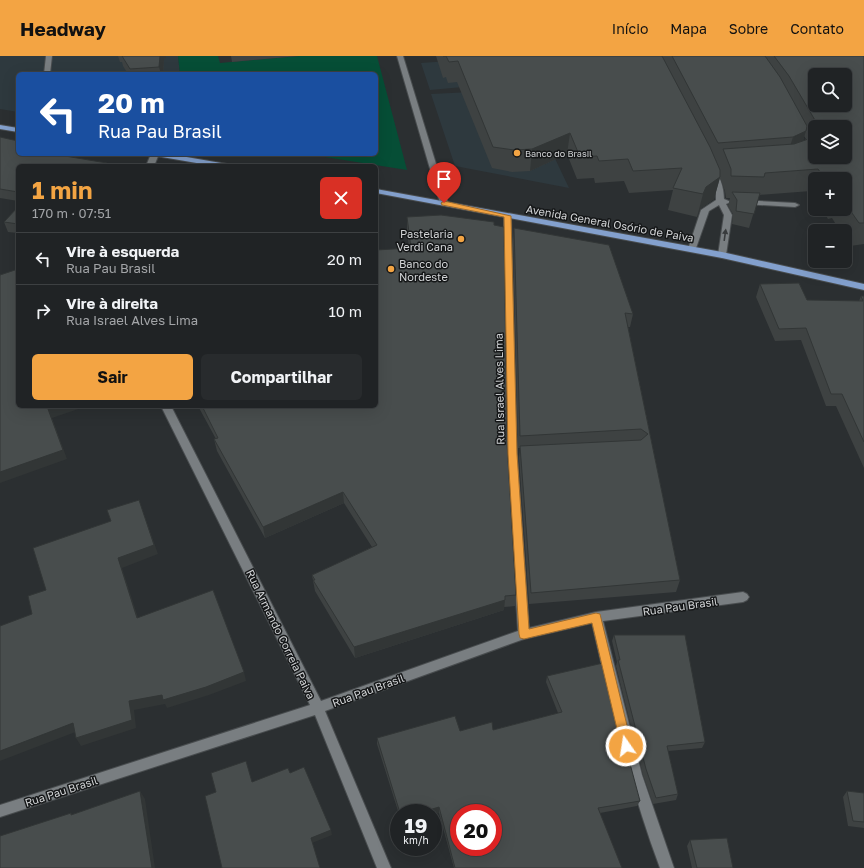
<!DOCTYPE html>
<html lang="pt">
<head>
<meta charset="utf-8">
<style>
  :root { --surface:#202325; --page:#282b2d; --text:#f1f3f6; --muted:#a2a4a7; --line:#3d4042; --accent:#f3a443 }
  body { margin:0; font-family:"Golos Text",sans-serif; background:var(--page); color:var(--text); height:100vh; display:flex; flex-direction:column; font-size:15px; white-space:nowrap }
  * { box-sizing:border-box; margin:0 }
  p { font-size:13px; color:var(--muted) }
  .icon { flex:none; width:22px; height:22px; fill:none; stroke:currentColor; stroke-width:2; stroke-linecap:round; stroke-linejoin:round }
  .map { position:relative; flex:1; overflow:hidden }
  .sheet { position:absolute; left:16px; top:108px; width:362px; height:244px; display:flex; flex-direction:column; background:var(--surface); border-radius:6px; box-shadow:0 4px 16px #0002,0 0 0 1px var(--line) }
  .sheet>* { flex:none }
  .banner { position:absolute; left:16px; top:16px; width:362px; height:84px; border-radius:6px; box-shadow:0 4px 16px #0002,0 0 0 1px var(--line); background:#1a4fa0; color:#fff; overflow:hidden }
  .tools { position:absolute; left:808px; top:12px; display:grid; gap:8px }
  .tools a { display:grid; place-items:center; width:44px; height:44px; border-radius:6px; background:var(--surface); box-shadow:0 4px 16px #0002,0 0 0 1px var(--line); font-size:20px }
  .speed { position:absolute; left:390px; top:748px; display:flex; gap:8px; font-size:20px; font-weight:700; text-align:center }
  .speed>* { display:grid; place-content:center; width:52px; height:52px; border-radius:50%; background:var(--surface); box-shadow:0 4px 16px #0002,0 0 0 1px var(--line); line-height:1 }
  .speed small { font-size:10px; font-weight:400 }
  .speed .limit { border:6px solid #d22; background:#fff; color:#111 }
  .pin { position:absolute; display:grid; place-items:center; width:34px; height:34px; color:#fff; margin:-41px -17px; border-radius:50% 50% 50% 0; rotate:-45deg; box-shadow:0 0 4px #0007 }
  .pin .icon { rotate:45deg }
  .me { position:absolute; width:44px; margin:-22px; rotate:347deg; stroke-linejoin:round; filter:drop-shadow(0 0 3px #0008) }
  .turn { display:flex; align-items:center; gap:14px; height:84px; padding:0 16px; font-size:18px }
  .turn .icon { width:52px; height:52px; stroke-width:2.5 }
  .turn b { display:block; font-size:28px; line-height:34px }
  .round { display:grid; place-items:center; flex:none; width:42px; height:42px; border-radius:6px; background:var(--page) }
  .head { display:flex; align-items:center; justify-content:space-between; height:68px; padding:0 16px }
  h1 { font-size:24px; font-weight:700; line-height:30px; color:var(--accent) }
  .primary-button { display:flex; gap:8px; margin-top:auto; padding:8px 16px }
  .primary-button a { flex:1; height:46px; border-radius:6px; background:var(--accent); color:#111; font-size:16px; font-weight:700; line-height:46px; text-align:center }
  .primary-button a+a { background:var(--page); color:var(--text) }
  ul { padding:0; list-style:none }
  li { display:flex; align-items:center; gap:12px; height:52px; padding:0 16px; border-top:1px solid var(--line) }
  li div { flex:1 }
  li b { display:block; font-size:15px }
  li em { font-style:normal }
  header { display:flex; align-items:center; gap:24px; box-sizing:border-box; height:56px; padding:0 20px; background:var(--accent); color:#111 }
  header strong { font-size:19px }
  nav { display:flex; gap:22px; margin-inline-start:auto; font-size:14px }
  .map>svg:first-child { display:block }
  .built { fill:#2e393e }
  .green { fill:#064e36 }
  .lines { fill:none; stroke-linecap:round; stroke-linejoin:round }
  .minor-casing { stroke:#484c4e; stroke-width:2 }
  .major-casing { stroke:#484c4e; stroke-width:2 }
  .minor { fill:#797e81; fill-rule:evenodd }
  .major { fill:#83a0cd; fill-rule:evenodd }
  .wall { fill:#3e4242; fill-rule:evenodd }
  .shaded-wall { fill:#323636 }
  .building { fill:#484d4d; stroke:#323636; fill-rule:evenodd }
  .oneway { fill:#383b3d }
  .route { fill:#f3a443; stroke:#9e6b2c }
  .poi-dot { fill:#f3a443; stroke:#151718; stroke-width:1.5 }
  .labels { text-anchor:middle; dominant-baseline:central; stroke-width:3; stroke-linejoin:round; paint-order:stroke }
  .far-poi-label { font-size:9px; fill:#d2d4d6; stroke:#151718; text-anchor:start }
  .street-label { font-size:11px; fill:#d2d4d6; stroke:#151718 }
  .poi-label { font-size:11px; fill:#d2d4d6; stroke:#151718; text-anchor:end }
</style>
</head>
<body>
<header>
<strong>Headway</strong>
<nav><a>Início</a><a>Mapa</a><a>Sobre</a><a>Contato</a></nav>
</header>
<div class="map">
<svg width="864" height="812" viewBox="0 0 864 812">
  <rect width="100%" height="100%" fill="#2b2f31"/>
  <!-- built -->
  <path class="built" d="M0 0H178L180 18H18V56L0 53Z
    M519 0 539 24 430 34 421 7Z
    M472 36 530 50 569 132 455 110 431 38Z"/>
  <!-- green -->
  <path class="green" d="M178 0H218L220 7 299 0H377L407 114 306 98H376V18H180Z"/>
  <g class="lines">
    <!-- minor casing -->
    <g class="minor-casing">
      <path id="minor" d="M46 0H52L50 18H44Z
        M397 0H403L448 147 447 149H444L440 147Z
        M151 98H159L154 110H146Z
        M710 115H713C721 118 724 135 724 143L731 146 726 148 732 159 726 199 722 202 718 199 724 159 719 149 709 155 695 195 692 196 688 193 701 154 716 144V136L709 117Z
        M740 144 795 147 799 149 795 151 743 148 739 146Z
        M504 158H510L511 160 517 398 529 572 596 556 743 536 747 538 749 541 747 544 743 546 603 565 642 719 674 812H660C630 732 611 650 592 567L524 583 325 655 391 812H377L315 659 0 761V749L310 649 161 350H171L321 645 518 575 507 398Z"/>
    </g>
    <!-- major casing -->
    <g class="major-casing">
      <path id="major" d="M0 69 18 72V76L0 73Z
        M152 98H169L227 108 231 110H214L156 100Z
        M376 133 722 196 864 228V234L722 202 376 137Z"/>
    </g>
    <!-- minor -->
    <use href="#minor" class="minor"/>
    <!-- major -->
    <use href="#major" class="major"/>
  </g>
  <!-- wall -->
  <path class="wall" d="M118 0H166V2L164 3 163 18H128L123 10 122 6H120Z
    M231 0H299L232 6Z
    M436 0H864V188L850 190 845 182V175H840L832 162 828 163 822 153H845V123H815V142L811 135 759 139 749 172 732 168 733 158 728 150 730 142H726L725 135 720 122 714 143 700 153 697 161 668 154 673 134 629 137 624 125 595 127 594 122 577 123 567 98 530 115 512 116 492 112 457 26 448 27 446 21 443 22ZM815 71H845L815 101ZM804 80 806 83 803 85Z
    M0 81 18 98 107 107 108 110H18V145L0 142Z
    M18 151V177L8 176 4 166Z
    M407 161 507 386 516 539 515 550 504 551V554L355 602 315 535 312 519 372 491 344 447 265 482 217 395 214 383H216L198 350H376L409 192 407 173Z
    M514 172 633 258 630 271H628L680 524 676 536 529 548 519 402 520 392H518L513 185Z
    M760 228 807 244 859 245 861 240H864V412L836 350H826L801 284 775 285 756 241Z
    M614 579 705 686 702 692 668 695 678 738 676 744 653 748 643 719 616 610 617 606 612 585Z
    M547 620 640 745 637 750 600 757 622 812H454L439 757H399V758L377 688V682L460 675 493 674 558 657 546 626Z
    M847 735 864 737V772L848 770 843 741Z
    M690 784 733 812H692L687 790Z"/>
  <!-- shaded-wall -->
  <path class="shaded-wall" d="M160 0H166V2L164 3 163 18H161L159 11Z
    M806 75 799 97 786 103 793 81Z
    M570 77 567 98 530 115 532 93Z
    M720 121 714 143 700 153 697 161 703 138 706 131Z
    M56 350H87L52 362 67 403 0 427V416L48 353Z
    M343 436 344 447 265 482 263 471Z
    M139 444 158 498 122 512 141 571 137 562 118 502Z
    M505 544 504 554 355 602 354 591Z
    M244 616 246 625 209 639 167 652 165 648 134 654 136 672 81 690 76 682 129 645 162 639Z
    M73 667 78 675 0 705V695Z
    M140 735 145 743 155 812H152Z
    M439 751V757L433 759V757H419Z
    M331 774 332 779 312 787 311 782Z"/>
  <!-- building -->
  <path class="building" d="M122 0H160L159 11 130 13Z
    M443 0H662L710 91 720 114V121L706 131 703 138 673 132 682 112 633 115 628 103 599 105 597 100 580 101 570 77 532 93 514 94 493 91 458 5 449 6 446 0Z
    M672 0H765L780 21 807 70 806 75 793 81 718 87Z
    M774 0H864V167H859L845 147V123H825L818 113 765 117 764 121 731 120V113L723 93 794 88 814 81 815 78V101H845V71H819L789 20ZM815 19H845V49H815Z
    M0 81 18 85V98H53L107 107 105 110H18V136L0 133Z
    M732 136 760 137 754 158 736 155 737 144Z
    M18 151V168L4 166Z
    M441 159 494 166V169L504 171 507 386 516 539 505 540V544L354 591 313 524H315L312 519 377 489 343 436 263 471 214 383 218 382 202 350H376V194L411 192 407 161Z
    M514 172 609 189 633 258 625 257 680 524 531 537 520 390 641 384 648 378 641 373 520 380Z
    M18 213V350H56L48 353 63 394 0 416V219Z
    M799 227 807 244 863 245 861 240H864V386L842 338H831L806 272 779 273 760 228Z
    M139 444 154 489 118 502 137 562 213 534 244 616 206 631 163 644 162 639 129 645 132 664 76 682 73 667 0 695V570L32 558 28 540 46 534 33 492 111 465 107 454Z
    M614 579H685L705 686 667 690 678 738 656 742 646 713 618 604H620Z
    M603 607 640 745 598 752 622 812H455L439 751 419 757H400L377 682 455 660 460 675 492 666 493 674 562 656 547 620ZM459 757H493V791H459Z
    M246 705 252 726 288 712 290 717 304 711 331 774 311 782 320 812H222L205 740 216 736 211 717Z
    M140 735 152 812H0V780L71 757V759Z
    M847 735 864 737V766L853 765Z
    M727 782 733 812H697L690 784Z"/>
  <!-- one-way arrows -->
  <defs><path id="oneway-solid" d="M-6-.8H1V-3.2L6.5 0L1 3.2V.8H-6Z"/></defs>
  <use class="oneway" href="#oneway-solid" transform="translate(725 179) rotate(-82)"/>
  <!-- route -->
  <path class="route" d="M444 145 511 160 517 398 529 573 596 557 600 558 632 690 631 694 626 695 622 694 621 690 592 567 524 583 520 582 519 578 508 398 504 161 442 149 441 147Z"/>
  <!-- markers -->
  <g class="poi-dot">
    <circle cx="517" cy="97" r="4"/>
    <circle cx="461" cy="183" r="4"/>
    <circle cx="391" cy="213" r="4"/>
  </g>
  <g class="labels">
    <!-- far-poi labels -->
    <g class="far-poi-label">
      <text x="525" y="97">Banco do Brasil</text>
    </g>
    <!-- street labels -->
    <g class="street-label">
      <text transform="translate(610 167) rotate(10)">Avenida General Osório de Paiva</text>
      <text transform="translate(499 333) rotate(-91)">Rua Israel Alves Lima</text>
      <text transform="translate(680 550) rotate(-8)">Rua Pau Brasil</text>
      <text transform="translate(281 578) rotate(64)">Rua Armando Correia Paiva</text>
      <text transform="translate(368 634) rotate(-20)">Rua Pau Brasil</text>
      <text transform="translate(61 735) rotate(-18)">Rua Pau Brasil</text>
    </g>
    <!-- poi labels -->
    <g class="poi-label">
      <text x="453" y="177">Pastelaria<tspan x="453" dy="13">Verdi Cana</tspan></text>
      <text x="399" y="207" text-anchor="start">Banco do<tspan x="399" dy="13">Nordeste</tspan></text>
    </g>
  </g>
</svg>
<div class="tools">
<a><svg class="icon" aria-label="search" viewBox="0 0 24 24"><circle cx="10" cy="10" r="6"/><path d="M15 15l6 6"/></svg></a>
<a><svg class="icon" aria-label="layers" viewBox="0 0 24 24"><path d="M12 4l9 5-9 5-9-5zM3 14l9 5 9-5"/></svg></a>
<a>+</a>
<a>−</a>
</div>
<div class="speed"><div>19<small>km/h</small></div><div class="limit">20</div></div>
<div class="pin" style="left:444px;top:147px;background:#d93025"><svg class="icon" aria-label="arrive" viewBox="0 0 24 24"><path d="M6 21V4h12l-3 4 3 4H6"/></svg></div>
<svg class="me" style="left:626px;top:690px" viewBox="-20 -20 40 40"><circle r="17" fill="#f3a443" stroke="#fff" stroke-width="3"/><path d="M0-11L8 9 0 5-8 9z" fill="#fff"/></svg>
<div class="banner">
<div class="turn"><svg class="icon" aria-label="left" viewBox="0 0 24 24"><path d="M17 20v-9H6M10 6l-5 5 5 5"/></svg><div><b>20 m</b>Rua Pau Brasil</div></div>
</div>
<section class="sheet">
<div class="head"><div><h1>1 min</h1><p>170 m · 07:51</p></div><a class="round" style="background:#d93025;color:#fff"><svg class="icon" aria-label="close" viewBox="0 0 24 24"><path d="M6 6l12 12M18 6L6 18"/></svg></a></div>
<ul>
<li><svg class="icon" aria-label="left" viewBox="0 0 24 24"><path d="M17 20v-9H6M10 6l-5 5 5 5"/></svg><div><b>Vire à esquerda</b><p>Rua Pau Brasil</p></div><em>20 m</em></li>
<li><svg class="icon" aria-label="right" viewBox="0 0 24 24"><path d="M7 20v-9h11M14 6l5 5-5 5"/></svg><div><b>Vire à direita</b><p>Rua Israel Alves Lima</p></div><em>10 m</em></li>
</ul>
<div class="primary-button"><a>Sair</a><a>Compartilhar</a></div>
</section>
</div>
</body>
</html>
